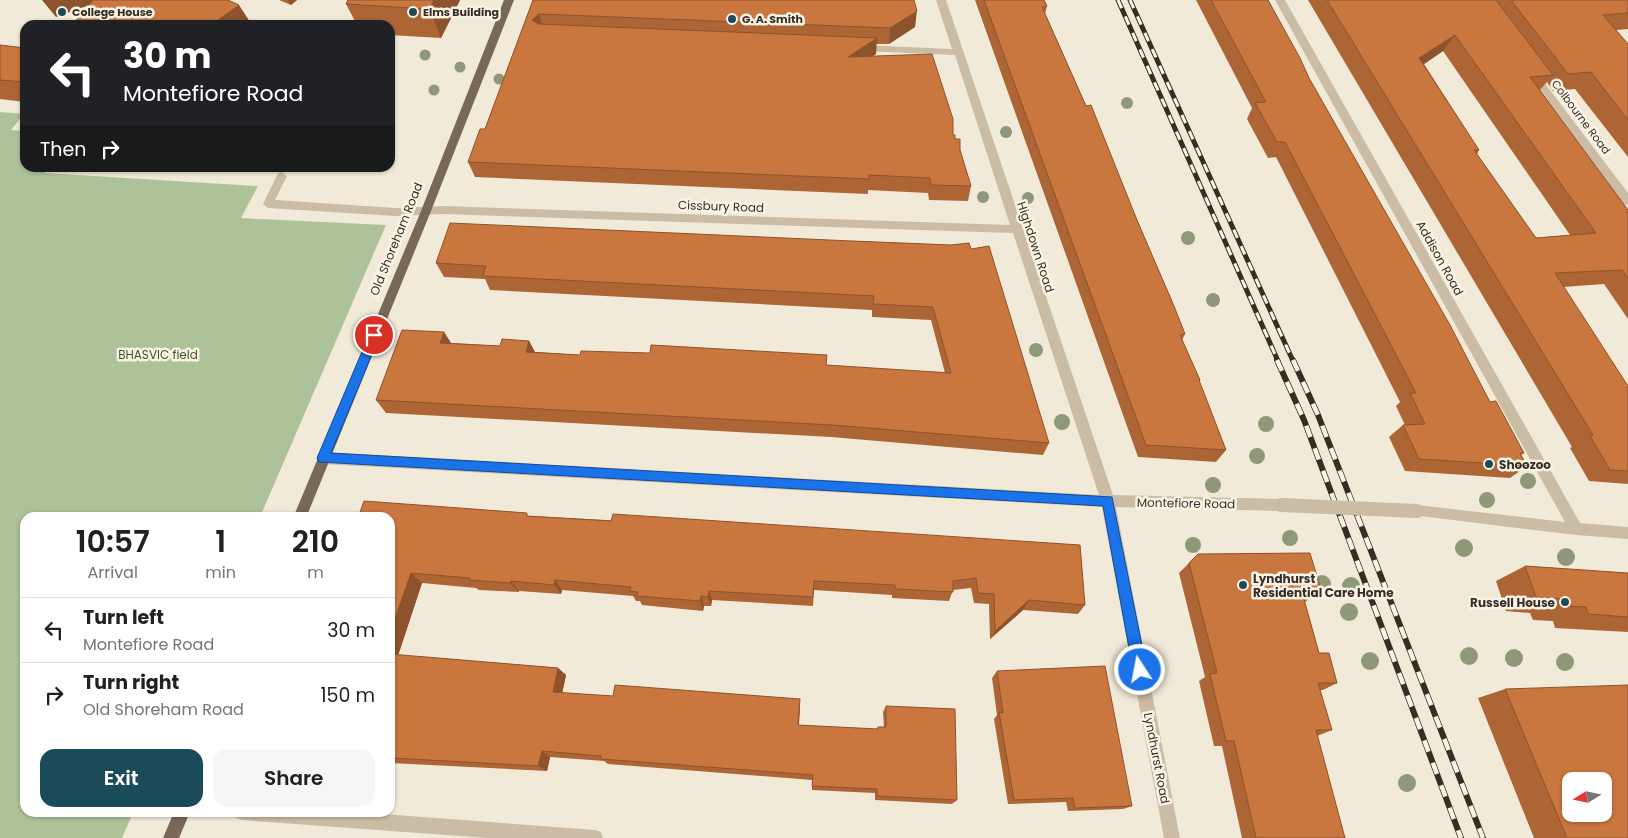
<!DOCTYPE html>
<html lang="en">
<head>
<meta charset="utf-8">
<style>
  :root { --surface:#fff; --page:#f6f6f6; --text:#202124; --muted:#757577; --line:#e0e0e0; --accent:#1b4b59 }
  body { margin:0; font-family:Poppins,sans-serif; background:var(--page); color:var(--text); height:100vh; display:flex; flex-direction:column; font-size:19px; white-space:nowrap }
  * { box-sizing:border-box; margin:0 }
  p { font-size:16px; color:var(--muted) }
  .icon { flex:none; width:28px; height:28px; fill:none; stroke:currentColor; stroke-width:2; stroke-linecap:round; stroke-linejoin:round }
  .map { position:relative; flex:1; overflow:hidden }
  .details { position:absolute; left:20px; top:512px; width:375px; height:305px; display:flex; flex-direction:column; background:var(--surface); border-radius:15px; box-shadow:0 1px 4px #0004 }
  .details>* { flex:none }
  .guide { position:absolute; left:20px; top:20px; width:375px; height:152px; border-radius:15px; box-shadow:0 1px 4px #0004; background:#202124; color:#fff; overflow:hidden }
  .needle { width:32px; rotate:260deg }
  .controls { position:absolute; left:1562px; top:772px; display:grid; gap:10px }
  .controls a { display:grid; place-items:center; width:50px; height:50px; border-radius:10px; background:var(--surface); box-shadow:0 1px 4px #0004; font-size:25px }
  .pin { position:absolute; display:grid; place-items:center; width:42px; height:42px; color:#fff; margin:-21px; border:2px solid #fff; border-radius:50%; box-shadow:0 1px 5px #0007 }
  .me { position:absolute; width:55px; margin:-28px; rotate:349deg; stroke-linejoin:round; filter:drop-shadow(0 0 4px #0008) }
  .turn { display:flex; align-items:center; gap:18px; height:105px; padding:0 20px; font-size:22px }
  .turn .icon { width:65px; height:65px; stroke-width:2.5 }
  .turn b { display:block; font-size:35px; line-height:42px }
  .then { display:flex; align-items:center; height:48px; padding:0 20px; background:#0003; gap:10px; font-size:19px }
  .eta { display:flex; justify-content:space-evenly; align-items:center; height:85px; text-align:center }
  .eta b { font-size:30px; font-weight:600; line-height:35px }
  .cta { display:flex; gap:10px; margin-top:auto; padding:10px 20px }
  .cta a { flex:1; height:58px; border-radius:15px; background:var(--accent); color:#fff; font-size:20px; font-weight:600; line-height:58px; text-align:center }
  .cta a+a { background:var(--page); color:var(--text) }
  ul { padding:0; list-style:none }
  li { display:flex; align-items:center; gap:15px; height:65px; padding:0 20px; border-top:1px solid var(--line) }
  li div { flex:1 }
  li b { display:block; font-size:19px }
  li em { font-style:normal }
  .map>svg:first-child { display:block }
  .green { fill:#aec299 }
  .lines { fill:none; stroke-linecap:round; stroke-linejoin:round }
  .minor { fill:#cbbca5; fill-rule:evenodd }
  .major { fill:#796757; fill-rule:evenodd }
  .rail-far1-casing { stroke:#362e26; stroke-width:5 }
  .rail-casing { stroke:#362e26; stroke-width:6 }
  .rail-far1 { stroke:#faf4e6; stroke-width:3; stroke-dasharray:9; stroke-linecap:butt }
  .rail { stroke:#faf4e6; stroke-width:4.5; stroke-dasharray:12; stroke-linecap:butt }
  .minor-bridge { stroke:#cbbca5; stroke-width:14 }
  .tree { fill:#8f9878 }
  .wall { fill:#ae6536; fill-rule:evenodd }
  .shaded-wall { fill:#8d532c }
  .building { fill:#ca763f; stroke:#8d532c; fill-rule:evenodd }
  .route { fill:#1a73e8; stroke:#114b97 }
  .poi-dot { fill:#1b4b59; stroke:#faf4e6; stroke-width:2 }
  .labels { text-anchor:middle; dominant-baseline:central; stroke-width:5; stroke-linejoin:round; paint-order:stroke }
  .far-poi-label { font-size:11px; font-weight:bold; fill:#362e26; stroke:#faf4e6; text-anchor:start }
  .far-street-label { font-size:11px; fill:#362e26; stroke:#faf4e6 }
  .street-label { font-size:12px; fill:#362e26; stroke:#faf4e6 }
  .park-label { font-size:12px; fill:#3e5529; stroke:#faf4e6 }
  .poi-label { font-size:12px; font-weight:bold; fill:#362e26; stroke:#faf4e6; text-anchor:start }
</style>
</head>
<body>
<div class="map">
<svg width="1628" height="838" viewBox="0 0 1628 838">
  <rect width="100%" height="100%" fill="#f2ead9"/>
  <!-- green -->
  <path class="green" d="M0 112 24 114 11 130 25 131V168H48L45 173 258 186 241 218 386 225 260 517 25 518V812L133 813 122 838H0Z"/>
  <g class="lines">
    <!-- minor -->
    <path class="minor" d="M936 0H946L1113 495 1281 499 1286 501 1288 505 1286 509 1281 511 1116 507 1180 838H1164L1102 507 323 464 318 462 317 458 318 454 323 452 1099 495 1013 233 443 214 395 216 268 208 263 204 278 173 282 172 287 176 275 200 395 208 443 206 1010 225 955 55 861 51 856 48 861 45 952 49Z
      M1275 0H1285L1580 523 1628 527V539L1576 535 1412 515 1410 511 1412 507 1417 505 1565 522Z
      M1534 72 1537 73 1628 193V205L1624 204 1531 77 1529 75Z
      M234 812H356L595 830 601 832 603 838H487L242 820 236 818Z"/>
    <!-- major -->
    <path class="major" d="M504 0H514L431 211 306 518H293L421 211Z
      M174 812H190L179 838H163Z"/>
    <!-- rail-far1 casing -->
    <g class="rail-far1-casing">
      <path id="rail-far1" d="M1118 0 1278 361
        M1130 0 1293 361"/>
    </g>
    <!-- rail casing -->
    <g class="rail-casing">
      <path id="rail" d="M1277 360 1304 420 1461 838
        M1293 360 1318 415 1483 838"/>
    </g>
    <!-- rail-far1 -->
    <use href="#rail-far1" class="rail-far1"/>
    <!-- rail -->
    <use href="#rail" class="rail"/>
    <!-- minor-bridge -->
    <path class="minor-bridge" d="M1281 505 1417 511"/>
  </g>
  <!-- trees -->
  <g class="tree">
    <circle cx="425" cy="55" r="5.5"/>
    <circle cx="460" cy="67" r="5.5"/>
    <circle cx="499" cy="79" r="5.5"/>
    <circle cx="434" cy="90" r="5.5"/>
    <circle cx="1127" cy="103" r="6"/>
    <circle cx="1006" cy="132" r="6"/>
    <circle cx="983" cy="197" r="6"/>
    <circle cx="1028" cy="198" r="6"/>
    <circle cx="1188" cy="238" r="7"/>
    <circle cx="1213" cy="300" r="7"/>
    <circle cx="1036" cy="350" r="7"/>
    <circle cx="1062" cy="422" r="8"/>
    <circle cx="1266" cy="424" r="8"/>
    <circle cx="1257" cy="456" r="8"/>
    <circle cx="1528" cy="481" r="8"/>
    <circle cx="1213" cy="485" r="8"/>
    <circle cx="1487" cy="500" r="8"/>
    <circle cx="1290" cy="538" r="8"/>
    <circle cx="1193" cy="545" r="8"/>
    <circle cx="1464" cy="548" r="9"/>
    <circle cx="1566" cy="557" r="9"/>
    <circle cx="1322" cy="584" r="9"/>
    <circle cx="1351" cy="586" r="9"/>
    <circle cx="1349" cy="612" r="9"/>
    <circle cx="1469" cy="656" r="9"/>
    <circle cx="1514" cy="658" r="9"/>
    <circle cx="1370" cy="661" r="9"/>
    <circle cx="1565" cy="662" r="9"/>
    <circle cx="1407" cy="783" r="9"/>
  </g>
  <!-- wall -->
  <path class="wall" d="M279 0H297L291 5Z
    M348 0H460L441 38 390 35V25H357L346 4Z
    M533 0 915 27 889 44H876V54L872 56 953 135 960 150 971 186 968 201 929 200 928 193 868 190V194L475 177 468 162 485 129Z
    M975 0H1044L1047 6 1045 14 1137 220 1185 334 1182 340 1200 380 1199 381 1226 450 1216 462 1138 457Z
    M1196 0H1268L1309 78 1490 402 1524 453 1521 455 1527 466 1510 478 1405 471 1389 437 1403 425H1405L1396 406 1400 402 1276 157 1268 158 1247 119 1252 108Z
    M1308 0H1628V29L1616 30 1628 44V157L1575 89 1553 91 1547 82 1540 90 1628 210V319L1604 284 1563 287 1628 386V484L1589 481 1570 448 1572 447ZM1443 51 1570 235 1536 238 1477 154 1479 150 1424 64Z
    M0 45 25 48V102L0 99Z
    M852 241 951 245 1049 443 1043 455 831 437 386 413 376 400 444 332 451 343 500 346 529 341 535 352 580 355 827 365 945 373 931 320 872 317V310L490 290 485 279 444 277 436 263Z
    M529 516 1080 545 1085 605 1078 614 1023 610 990 639 989 604 974 603 971 588 953 590 949 601 892 598V595L814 590 813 606 712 600 711 606H704L703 611 642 605 640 601H636L633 596 562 590 561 594 519 591V592L479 590 476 588 422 583 398 655 558 668 566 675 562 693 613 696 800 706 799 725 877 729 878 727H884L883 712 886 706 957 800 952 804 875 800V793L812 790V780L608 764 604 761 550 757 547 771 390 763V518Z
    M1198 554 1321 590 1305 602 1319 653 1337 683 1323 690H1320L1332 730 1317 736 1345 838H1242L1222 746H1214L1199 681 1205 677 1179 573Z
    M1525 566 1628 573V632L1555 628 1553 621 1533 620 1530 613 1506 611 1496 581Z
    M997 671 1132 806 1123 809 1068 811 1066 802 1008 804 994 719 997 715 992 678Z
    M1505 689 1628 838H1534L1478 698Z"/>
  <!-- shaded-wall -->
  <path class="shaded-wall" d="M42 0H104L56 17Z
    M288 0H297L291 5Z
    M434 0H460L441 38 429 9Z
    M239 5 252 25H211Z
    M917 11 915 27 889 44 890 28Z
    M539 14 544 30 532 20Z
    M1455 35 1443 51 1408 75 1419 58Z
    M877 38 876 54 848 72V57Z
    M444 332 452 345 440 343Z
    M529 341 536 354 526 352Z
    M411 573 422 583 396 662 390 658V633Z
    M555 580 562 590 561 594 554 585Z
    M511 581 519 591V592L510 583Z
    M709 591 712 600 711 606 708 597Z
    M701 596 704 606 703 611 700 601Z
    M1029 600 1023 610 990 639 995 631Z
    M558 668 566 675 561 699 553 692Z
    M800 699V706L798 731V725Z
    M542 751 550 757 547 771 538 766Z"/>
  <!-- building -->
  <path class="building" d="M93 0H228L239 5 211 25H72Z
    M348 0H434L429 9 346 4Z
    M533 0H914L917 11 890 28 539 14 532 20 539 24 877 38 848 57 932 54 953 119V135H955V139H960V150L971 186 931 185 930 178 869 175V179L468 162 480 129H485Z
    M984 0H1044L1047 6 1042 7 1086 106 1091 105 1137 220 1174 306 1185 334 1180 335 1200 380H1199L1226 450 1146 445Z
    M1211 0H1268L1300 58 1309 78 1450 325 1490 402 1496 401 1524 453H1520L1527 466 1419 459 1403 425 1425 424 1410 393H1416L1285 142H1277L1255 103 1266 102Z
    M1327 0H1496L1553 75 1530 77 1628 210V278L1622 270 1555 273 1628 386V471L1610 470 1590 436 1593 435ZM1455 35 1596 233 1536 238 1474 150H1479L1419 58Z
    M1511 0H1628V13L1603 15 1628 44V120L1591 72 1568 74Z
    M0 45 25 48V82L0 80Z
    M450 223 852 241 951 245 969 243 971 249 989 246 1049 443 832 425 376 400 402 330 444 332 440 343 500 346 502 339 529 341 526 352 580 355 581 351 650 353 651 345 686 347 827 355 826 365 951 373 933 307 873 304 874 296 483 276 486 266 436 263Z
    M364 501 527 513V516L611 521 613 514 1080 545 1085 605 1029 600 995 631 994 594 978 593 976 578 953 581V592L895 589V585L814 581 813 597 709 591 708 597 701 596 700 601 637 596 638 592 630 591 631 587 555 580 554 585 511 581 510 583 469 580 470 578 411 573 390 633V518H358Z
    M1310 553 1321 590H1312L1314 596H1303L1319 653H1329L1337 683H1318L1332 730H1316L1345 838H1256L1234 741H1226L1210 674 1217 673 1189 563 1198 554Z
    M1525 566 1628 573V617L1588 614 1586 607 1564 606 1562 599 1536 597Z
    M390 654 558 668 553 692 613 696 615 685 800 699 798 725 878 729V727H886V706L955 709 957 800 877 796V789L812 786 813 775 601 759V756L542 751 538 766 390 758Z
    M1105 666 1132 806 1075 808 1073 798 1014 800 999 712 1003 713 997 671Z
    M1628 685V838H1567L1505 689ZM1571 781H1604V814H1571Z"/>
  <!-- route -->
  <path class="route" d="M374 330 380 335 331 453 1112 497 1147 670 1145 674 1140 676 1135 674 1133 670 1103 506 319 462 317 458 369 335Z"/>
  <!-- markers -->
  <g class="poi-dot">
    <circle cx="62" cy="12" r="5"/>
    <circle cx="413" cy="12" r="5"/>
    <circle cx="732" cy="19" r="5"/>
    <circle cx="1489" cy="464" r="5"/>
    <circle cx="1243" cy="585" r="5"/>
    <circle cx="1565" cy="602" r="5"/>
  </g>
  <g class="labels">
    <!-- far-poi labels -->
    <g class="far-poi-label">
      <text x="72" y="12">College House</text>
      <text x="423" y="12">Elms Building</text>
      <text x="742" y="19">G. A. Smith</text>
    </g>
    <!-- far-street labels -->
    <g class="far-street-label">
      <text transform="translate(1581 117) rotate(53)">Colbourne Road</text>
    </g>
    <!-- street labels -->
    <g class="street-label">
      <text transform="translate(721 206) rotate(2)">Cissbury Road</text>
      <text transform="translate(396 239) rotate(-68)">Old Shoreham Road</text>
      <text transform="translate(1036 247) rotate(72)">Highdown Road</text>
      <text transform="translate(1440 258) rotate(61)">Addison Road</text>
      <text transform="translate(1186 503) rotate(1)">Montefiore Road</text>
      <text transform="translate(1157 758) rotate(79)">Lyndhurst Road</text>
    </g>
    <!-- park labels -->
    <g class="park-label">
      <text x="158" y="354">BHASVIC field</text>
    </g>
    <!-- poi labels -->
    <g class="poi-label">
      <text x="1499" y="464">Shoozoo</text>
      <text x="1253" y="578">Lyndhurst<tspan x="1253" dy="14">Residential Care Home</tspan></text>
      <text x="1555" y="602" text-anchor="end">Russell House</text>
    </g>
  </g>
</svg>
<div class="controls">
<a><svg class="needle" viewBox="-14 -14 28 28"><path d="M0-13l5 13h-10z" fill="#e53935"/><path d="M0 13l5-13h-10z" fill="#757577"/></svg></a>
</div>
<div class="pin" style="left:374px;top:335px;background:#d93025"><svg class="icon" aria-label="arrive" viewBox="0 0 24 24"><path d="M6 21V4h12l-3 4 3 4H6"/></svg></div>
<svg class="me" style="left:1140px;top:670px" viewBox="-20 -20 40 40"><circle r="17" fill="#1a73e8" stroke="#fff" stroke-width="3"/><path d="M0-11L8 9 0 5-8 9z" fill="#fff"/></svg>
<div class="guide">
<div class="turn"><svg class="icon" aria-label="left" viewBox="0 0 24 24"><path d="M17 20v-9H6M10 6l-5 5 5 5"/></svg><div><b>30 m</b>Montefiore Road</div></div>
<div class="then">Then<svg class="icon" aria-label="right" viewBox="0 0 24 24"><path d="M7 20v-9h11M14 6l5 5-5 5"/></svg></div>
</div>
<section class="details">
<div class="eta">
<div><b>10:57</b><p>Arrival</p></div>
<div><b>1</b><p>min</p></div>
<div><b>210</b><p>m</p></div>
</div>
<ul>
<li><svg class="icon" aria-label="left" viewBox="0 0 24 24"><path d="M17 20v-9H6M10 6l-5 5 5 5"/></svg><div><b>Turn left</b><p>Montefiore Road</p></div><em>30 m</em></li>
<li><svg class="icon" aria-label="right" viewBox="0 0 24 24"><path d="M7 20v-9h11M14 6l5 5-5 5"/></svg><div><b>Turn right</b><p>Old Shoreham Road</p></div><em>150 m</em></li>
</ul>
<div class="cta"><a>Exit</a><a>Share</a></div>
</section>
</div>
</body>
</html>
